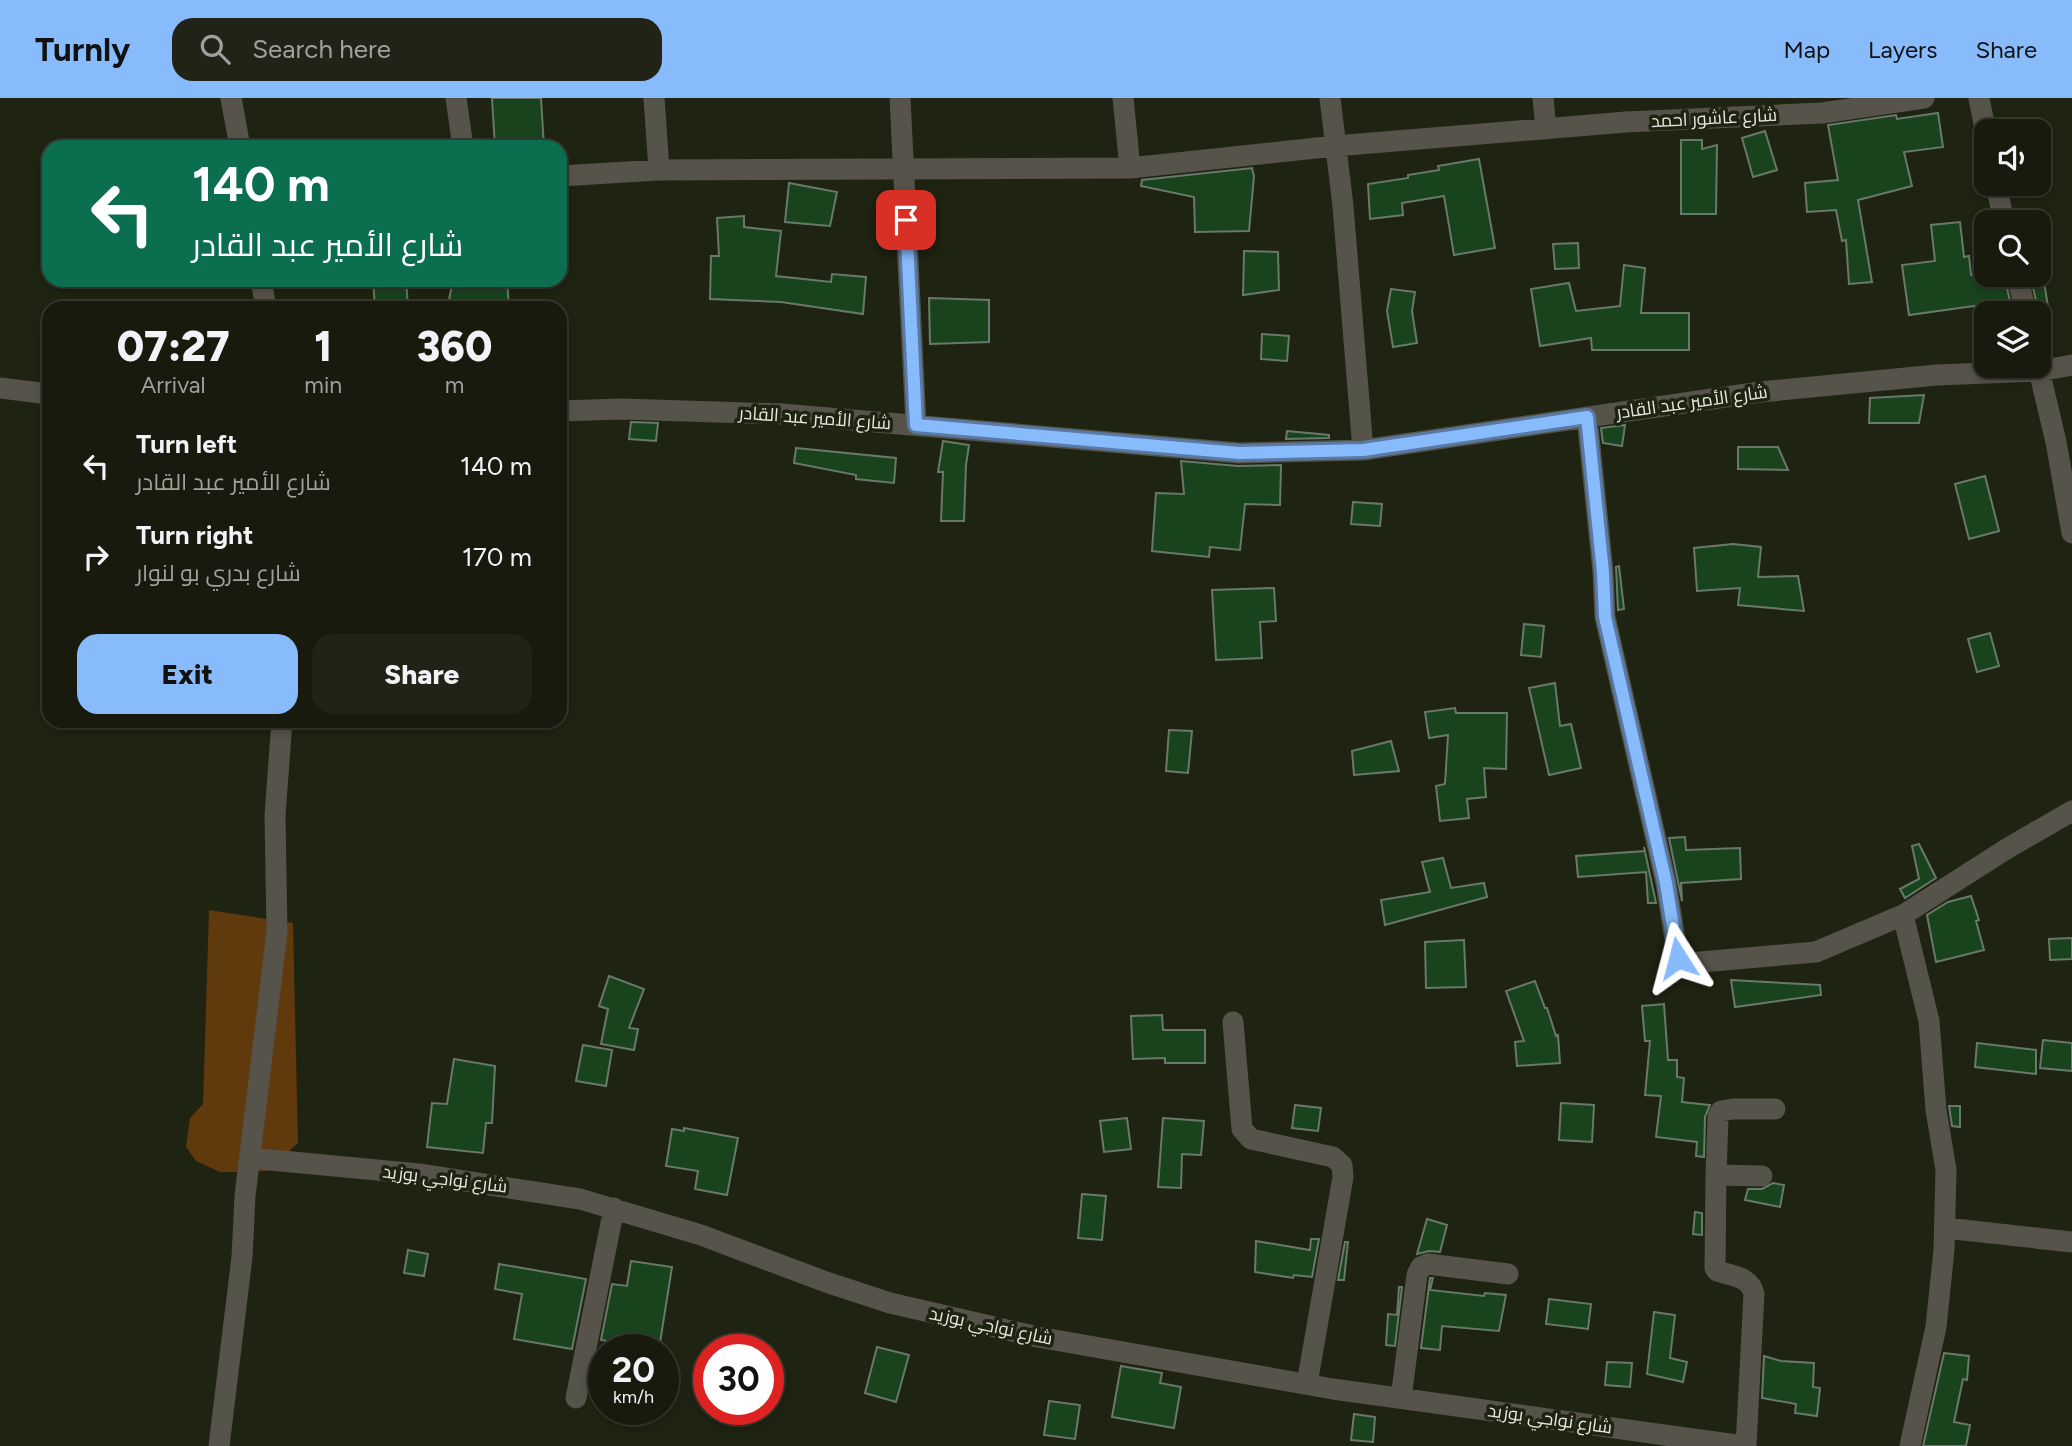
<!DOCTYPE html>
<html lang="en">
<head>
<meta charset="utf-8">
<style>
  :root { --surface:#171a0d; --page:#202316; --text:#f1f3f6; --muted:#9ea19d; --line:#36382e; --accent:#88bbfc }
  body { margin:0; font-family:Figtree,Cairo,sans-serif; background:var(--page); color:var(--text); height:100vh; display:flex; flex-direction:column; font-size:26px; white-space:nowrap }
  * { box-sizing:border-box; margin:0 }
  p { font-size:23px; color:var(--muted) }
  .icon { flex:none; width:38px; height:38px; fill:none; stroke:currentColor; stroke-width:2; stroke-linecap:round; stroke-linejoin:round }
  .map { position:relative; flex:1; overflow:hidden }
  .side { position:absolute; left:42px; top:203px; width:525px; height:427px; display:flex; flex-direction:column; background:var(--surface); border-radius:21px; box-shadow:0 4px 10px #0003,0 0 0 2px var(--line) }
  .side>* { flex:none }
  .guide { position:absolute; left:42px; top:42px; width:525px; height:147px; border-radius:21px; box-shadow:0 4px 10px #0003,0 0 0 2px var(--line); background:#0b6e4f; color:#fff; overflow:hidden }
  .controls { position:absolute; left:1974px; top:21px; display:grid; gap:14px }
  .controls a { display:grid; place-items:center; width:77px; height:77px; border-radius:14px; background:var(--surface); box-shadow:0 4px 10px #0003,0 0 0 2px var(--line); font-size:35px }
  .speed { position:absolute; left:588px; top:1236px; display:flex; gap:14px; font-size:35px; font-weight:700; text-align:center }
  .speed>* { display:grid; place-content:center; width:91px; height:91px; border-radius:50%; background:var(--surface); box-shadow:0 4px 10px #0003,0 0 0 2px var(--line); line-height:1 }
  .speed small { font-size:18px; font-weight:400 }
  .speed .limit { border:10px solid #d22; background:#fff; color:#111 }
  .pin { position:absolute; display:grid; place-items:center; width:60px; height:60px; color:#fff; margin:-30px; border-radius:14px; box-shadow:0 4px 10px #0006 }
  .me { position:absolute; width:77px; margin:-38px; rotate:351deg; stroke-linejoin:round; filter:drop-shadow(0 0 5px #0008) }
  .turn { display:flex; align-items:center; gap:24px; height:147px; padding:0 35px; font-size:32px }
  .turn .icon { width:91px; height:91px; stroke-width:2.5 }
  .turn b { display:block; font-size:49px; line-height:60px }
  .eta { display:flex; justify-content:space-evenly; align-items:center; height:119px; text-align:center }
  .eta b { font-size:42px; font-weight:800; line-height:49px }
  .cta { display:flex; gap:14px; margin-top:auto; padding:14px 35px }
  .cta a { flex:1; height:80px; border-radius:21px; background:var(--accent); color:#111; font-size:28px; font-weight:800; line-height:80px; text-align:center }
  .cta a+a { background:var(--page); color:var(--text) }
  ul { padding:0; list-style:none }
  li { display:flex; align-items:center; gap:21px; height:91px; padding:0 35px }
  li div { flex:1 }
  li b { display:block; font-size:26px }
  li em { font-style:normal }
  header { display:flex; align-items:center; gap:42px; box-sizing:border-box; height:98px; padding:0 35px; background:var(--accent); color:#111 }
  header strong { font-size:33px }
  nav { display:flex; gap:38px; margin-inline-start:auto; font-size:24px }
  .search { width:490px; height:63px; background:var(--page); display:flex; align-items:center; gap:18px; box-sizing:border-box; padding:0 24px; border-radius:21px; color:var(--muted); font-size:26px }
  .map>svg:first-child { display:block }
  .green { fill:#60390d }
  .building { fill:#18431d; stroke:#697969; stroke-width:2 }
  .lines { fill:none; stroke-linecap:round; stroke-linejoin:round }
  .minor { stroke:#56534a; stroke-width:21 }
  .tertiary { stroke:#56534a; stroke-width:21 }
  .route-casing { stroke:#587aa4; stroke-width:18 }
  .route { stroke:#88bbfc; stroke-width:12 }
  .labels { text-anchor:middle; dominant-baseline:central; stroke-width:7; stroke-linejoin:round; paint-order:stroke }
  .street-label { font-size:18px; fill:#e5e8dc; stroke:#1f2311 }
</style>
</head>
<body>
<header>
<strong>Turnly</strong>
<div class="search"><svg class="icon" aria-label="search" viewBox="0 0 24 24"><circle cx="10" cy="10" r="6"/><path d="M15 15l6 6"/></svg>Search here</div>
<nav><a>Map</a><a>Layers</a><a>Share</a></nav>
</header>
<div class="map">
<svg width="2072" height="1348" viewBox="0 0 2072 1348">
  <rect width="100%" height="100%" fill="#1f2311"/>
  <!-- green -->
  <path class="green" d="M209 812 293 825 298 1045 267 1073 246 1074H220L196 1063 186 1049 190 1020 203 1006Z"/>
  <!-- building -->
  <path class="building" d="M492 0H541L544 49H495Z
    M1938 15 1943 49 1904 54 1912 88 1858 102 1872 184 1849 186 1846 142 1842 143 1836 112 1807 114 1805 85 1838 82 1828 27 1896 17 1897 21Z
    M1765 33 1777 72 1753 79 1742 40Z
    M1681 42H1702V51L1717 47 1716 116H1681Z
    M1479 61 1495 150 1454 157 1444 98 1402 105 1403 117 1370 121 1368 86 1408 80V77L1439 72 1438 68Z
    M1252 70 1254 78 1249 133 1195 134 1194 99 1141 88 1142 82Z
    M789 85 837 94 830 128 785 124Z
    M744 118V129L781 133 776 178 831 184 832 176 866 179 863 216 781 204 710 201 711 158H719L717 120Z
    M1960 124 1964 159 1969 158 1971 177H2004L2010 203 1909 217 1902 167 1935 163 1931 127Z
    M1578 145 1579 170 1555 171 1553 146Z
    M1244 153 1278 154 1279 192 1243 197Z
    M1624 167 1645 170 1641 215H1689V252H1592L1591 240 1540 248 1531 191 1569 185 1576 213 1620 208Z
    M2030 177H2043L2049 215H2039Z
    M373 182H406L408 209 375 210Z
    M453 182H507L509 210H464L448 207Z
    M1391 191 1415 194 1412 213 1417 245 1393 249 1387 213Z
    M929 200 989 202V244L930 246Z
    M1262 236 1289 238 1287 263 1261 261Z
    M1924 297 1919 325H1869L1870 300Z
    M631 324 658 325 656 343 629 341Z
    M1625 327 1622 348 1603 345 1601 330Z
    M1287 333 1329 337V340L1286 341Z
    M943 343 969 347 966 367 964 423H941L943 374H938Z
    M1738 349H1778L1788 372 1738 371Z
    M796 350 896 360 894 385 856 381V377L794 365Z
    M1181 363 1238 368 1281 367 1280 407 1245 406 1240 452 1210 449 1209 459 1152 453 1156 395 1184 396Z
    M1985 378 1999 433 1969 441 1955 386Z
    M1353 404 1382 406 1380 428 1351 426Z
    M1733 446 1761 449 1758 479 1798 478 1804 513 1738 507 1740 490 1697 493 1694 450Z
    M1619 468 1624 511 1618 512 1616 469Z
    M1274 490 1276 523 1260 524 1262 560 1216 562 1212 492Z
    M1524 526 1544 528 1541 559 1521 557Z
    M1990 535 1999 568 1977 574 1968 541Z
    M1555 585 1560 628 1571 626 1581 670 1549 677 1529 590Z
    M1455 610 1456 615H1507L1506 671 1484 670 1486 699 1467 701 1469 720 1440 723 1436 688 1445 686 1448 637 1429 640 1425 614Z
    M1169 632 1192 633 1188 675 1166 673Z
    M1391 643 1399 673 1354 677 1352 653Z
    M1685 739 1686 752 1740 750 1741 781 1681 785 1682 803 1669 740Z
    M1919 746 1936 780 1905 800 1900 791 1919 781 1912 748Z
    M1644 749 1656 805H1648L1646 774 1578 779 1576 758 1645 753Z
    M1443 760 1451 790 1484 785 1487 799 1385 827 1381 802 1430 794 1422 764Z
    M1971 798 1979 822 1976 823 1984 852 1936 864 1927 817 1948 804Z
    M2072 840V861L2050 862 2049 841Z
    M1464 842 1466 889 1426 890 1425 844Z
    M609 878 644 891 629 930 638 931 634 952 601 946 608 911 599 908Z
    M1731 882 1820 887 1821 897 1735 909Z
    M1535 883 1545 910H1547L1556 938 1558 937 1560 965 1517 968 1515 944 1524 943 1506 893Z
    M1664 906 1668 962H1677V979L1684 980 1682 1004 1710 1007 1705 1019 1704 1059 1696 1058 1697 1044 1656 1039 1661 998 1645 997 1650 943H1645L1642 908Z
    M1162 917 1163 932H1205V965H1165V960L1133 961 1131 918Z
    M2043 942 2072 945V973L2040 970Z
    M1977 945 2036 952V976L1975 969Z
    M583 947 612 952 606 988 576 983Z
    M454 961 495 968 492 1025H486L483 1055 427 1049 432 1005 447 1006Z
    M1561 1005 1594 1007 1592 1044 1559 1042Z
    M1295 1007 1321 1010 1318 1033 1292 1030Z
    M1949 1008H1960V1029L1952 1028Z
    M1127 1020 1131 1051 1104 1054 1100 1023Z
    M1163 1020 1204 1023 1201 1057 1182 1056 1181 1090 1158 1089Z
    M684 1030 738 1040 727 1097 695 1091 698 1073 666 1068 672 1031 684 1033Z
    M1773 1085 1784 1087 1780 1109 1745 1102 1748 1091H1762Z
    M1082 1096 1106 1098 1102 1142 1078 1140Z
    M1695 1114 1702 1115V1137L1693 1136Z
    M1427 1121 1447 1127 1440 1154 1429 1153 1417 1156Z
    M1311 1141H1319L1312 1179 1294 1177 1293 1180 1255 1174 1256 1143 1310 1152Z
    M1345 1144H1348L1344 1182H1338Z
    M408 1152 428 1156 424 1178 404 1175Z
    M631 1163 672 1169 659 1251 601 1242 612 1186 627 1188Z
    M499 1166 586 1181 572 1251 514 1241 522 1196 495 1191Z
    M1430 1180H1433L1430 1192 1484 1198 1485 1195 1506 1197 1499 1233 1442 1228 1440 1252 1421 1250Z
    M1399 1189H1402L1395 1248 1386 1247 1388 1216 1397 1217Z
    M1549 1201 1591 1206 1588 1231 1546 1226Z
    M1654 1214 1675 1217 1670 1260 1687 1264 1683 1284 1647 1276Z
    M877 1249 909 1257 896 1304 865 1295Z
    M1944 1255 1969 1258 1967 1282 1963 1281 1954 1324 1970 1327 1966 1348H1923Z
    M1764 1258 1781 1263 1814 1265 1813 1289 1820 1290 1817 1318 1795 1315 1796 1306 1762 1300Z
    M1607 1264 1632 1265 1630 1289 1605 1287Z
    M1121 1268 1162 1275 1160 1285 1181 1289 1174 1330 1112 1319Z
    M1049 1303 1080 1307 1075 1341 1044 1337Z
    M1354 1316 1375 1319 1373 1344 1351 1342Z"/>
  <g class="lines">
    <!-- minor -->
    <path class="minor" d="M456 0 463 49
      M654 0 659 72
      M900 0 916 327
      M1123 0 1130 70
      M1330 0 1343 108 1363 352
      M1543 0 1546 31
      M1979 0 1986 36
      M560 78 659 72 1130 70 1335 48 1626 24 1822 15 1924 0
      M1996 86 2004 124
      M2017 177 2026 215
      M2038 268 2056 344 2072 435
      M560 313 621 311 782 316 1239 355 1363 352 1760 294 1937 277 2039 273 2072 267
      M1587 319 1603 474 1605 519 1666 785 1678 860 1689 865 1816 854 1903 817 2008 750 2072 713
      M1903 817 1929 923 1936 1012 1946 1072 1944 1152 1936 1229 1910 1348
      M1233 924 1242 1031 1251 1041 1333 1059 1342 1067 1343 1079 1307 1286
      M250 1060 419 1076 580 1101 701 1137 826 1184 890 1205 1038 1239 1333 1291 1744 1348
      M1716 1077 1718 1019 1721 1013 1733 1011H1775
      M1945 1130 2072 1144
      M576 1300 614 1110
      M1401 1300 1417 1177 1421 1169 1428 1166 1508 1176
      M219 1348 242 1159 245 1098 277 834 275 717 282 623
      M1746 1348 1754 1196C1750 1178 1732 1178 1717 1173L1715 1170 1716 1077 1762 1078"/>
    <!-- tertiary -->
    <path class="tertiary" d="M231 0 240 49
      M261 182 266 210
      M0 290 49 296"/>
  </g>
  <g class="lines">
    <!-- route casing -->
    <g class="route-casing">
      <path id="route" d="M906 122 916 327 1239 355 1363 352 1587 319 1603 474 1605 519 1666 785 1678 860"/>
    </g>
    <!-- route -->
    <use href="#route" class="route"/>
  </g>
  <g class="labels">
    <!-- street labels -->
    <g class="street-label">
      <text transform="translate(1714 20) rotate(-3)">شارع عاشور احمد</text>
      <text transform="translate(1692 304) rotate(-8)">شارع الأمير عبد القادر</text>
      <text transform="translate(815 320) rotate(4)">شارع الأمير عبد القادر</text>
      <text transform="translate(445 1081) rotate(7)">شارع نواجي بوزيد</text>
      <text transform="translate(991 1228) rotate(12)">شارع نواجي بوزيد</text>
      <text transform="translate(1550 1321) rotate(8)">شارع نواجي بوزيد</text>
    </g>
  </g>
</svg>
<div class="controls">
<a><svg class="icon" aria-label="sound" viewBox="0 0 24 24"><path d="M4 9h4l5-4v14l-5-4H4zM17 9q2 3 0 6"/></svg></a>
<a><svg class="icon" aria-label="search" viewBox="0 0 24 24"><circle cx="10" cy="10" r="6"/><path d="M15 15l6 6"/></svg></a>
<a><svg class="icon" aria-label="layers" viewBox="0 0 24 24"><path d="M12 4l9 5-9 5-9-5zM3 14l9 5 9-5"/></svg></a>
</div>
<div class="speed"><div>20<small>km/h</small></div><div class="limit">30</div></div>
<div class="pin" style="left:906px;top:122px;background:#d93025"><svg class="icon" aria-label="arrive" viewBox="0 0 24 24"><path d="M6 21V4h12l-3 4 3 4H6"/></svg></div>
<svg class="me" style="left:1678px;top:860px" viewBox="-20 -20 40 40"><path d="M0-17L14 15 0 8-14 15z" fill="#88bbfc" stroke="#fff" stroke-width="4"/></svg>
<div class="guide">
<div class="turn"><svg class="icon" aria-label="left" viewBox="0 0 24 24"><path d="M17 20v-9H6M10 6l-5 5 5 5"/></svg><div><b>140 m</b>شارع الأمير عبد القادر</div></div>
</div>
<section class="side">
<div class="eta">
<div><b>07:27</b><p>Arrival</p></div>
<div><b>1</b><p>min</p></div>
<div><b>360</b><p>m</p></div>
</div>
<ul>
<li><svg class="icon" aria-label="left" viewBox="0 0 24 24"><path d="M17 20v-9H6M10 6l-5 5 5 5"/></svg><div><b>Turn left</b><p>شارع الأمير عبد القادر</p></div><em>140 m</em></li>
<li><svg class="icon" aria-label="right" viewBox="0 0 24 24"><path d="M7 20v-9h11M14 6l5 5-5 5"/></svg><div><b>Turn right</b><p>شارع بدري بو لنوار</p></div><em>170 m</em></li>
</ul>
<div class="cta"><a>Exit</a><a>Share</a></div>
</section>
</div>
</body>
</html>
